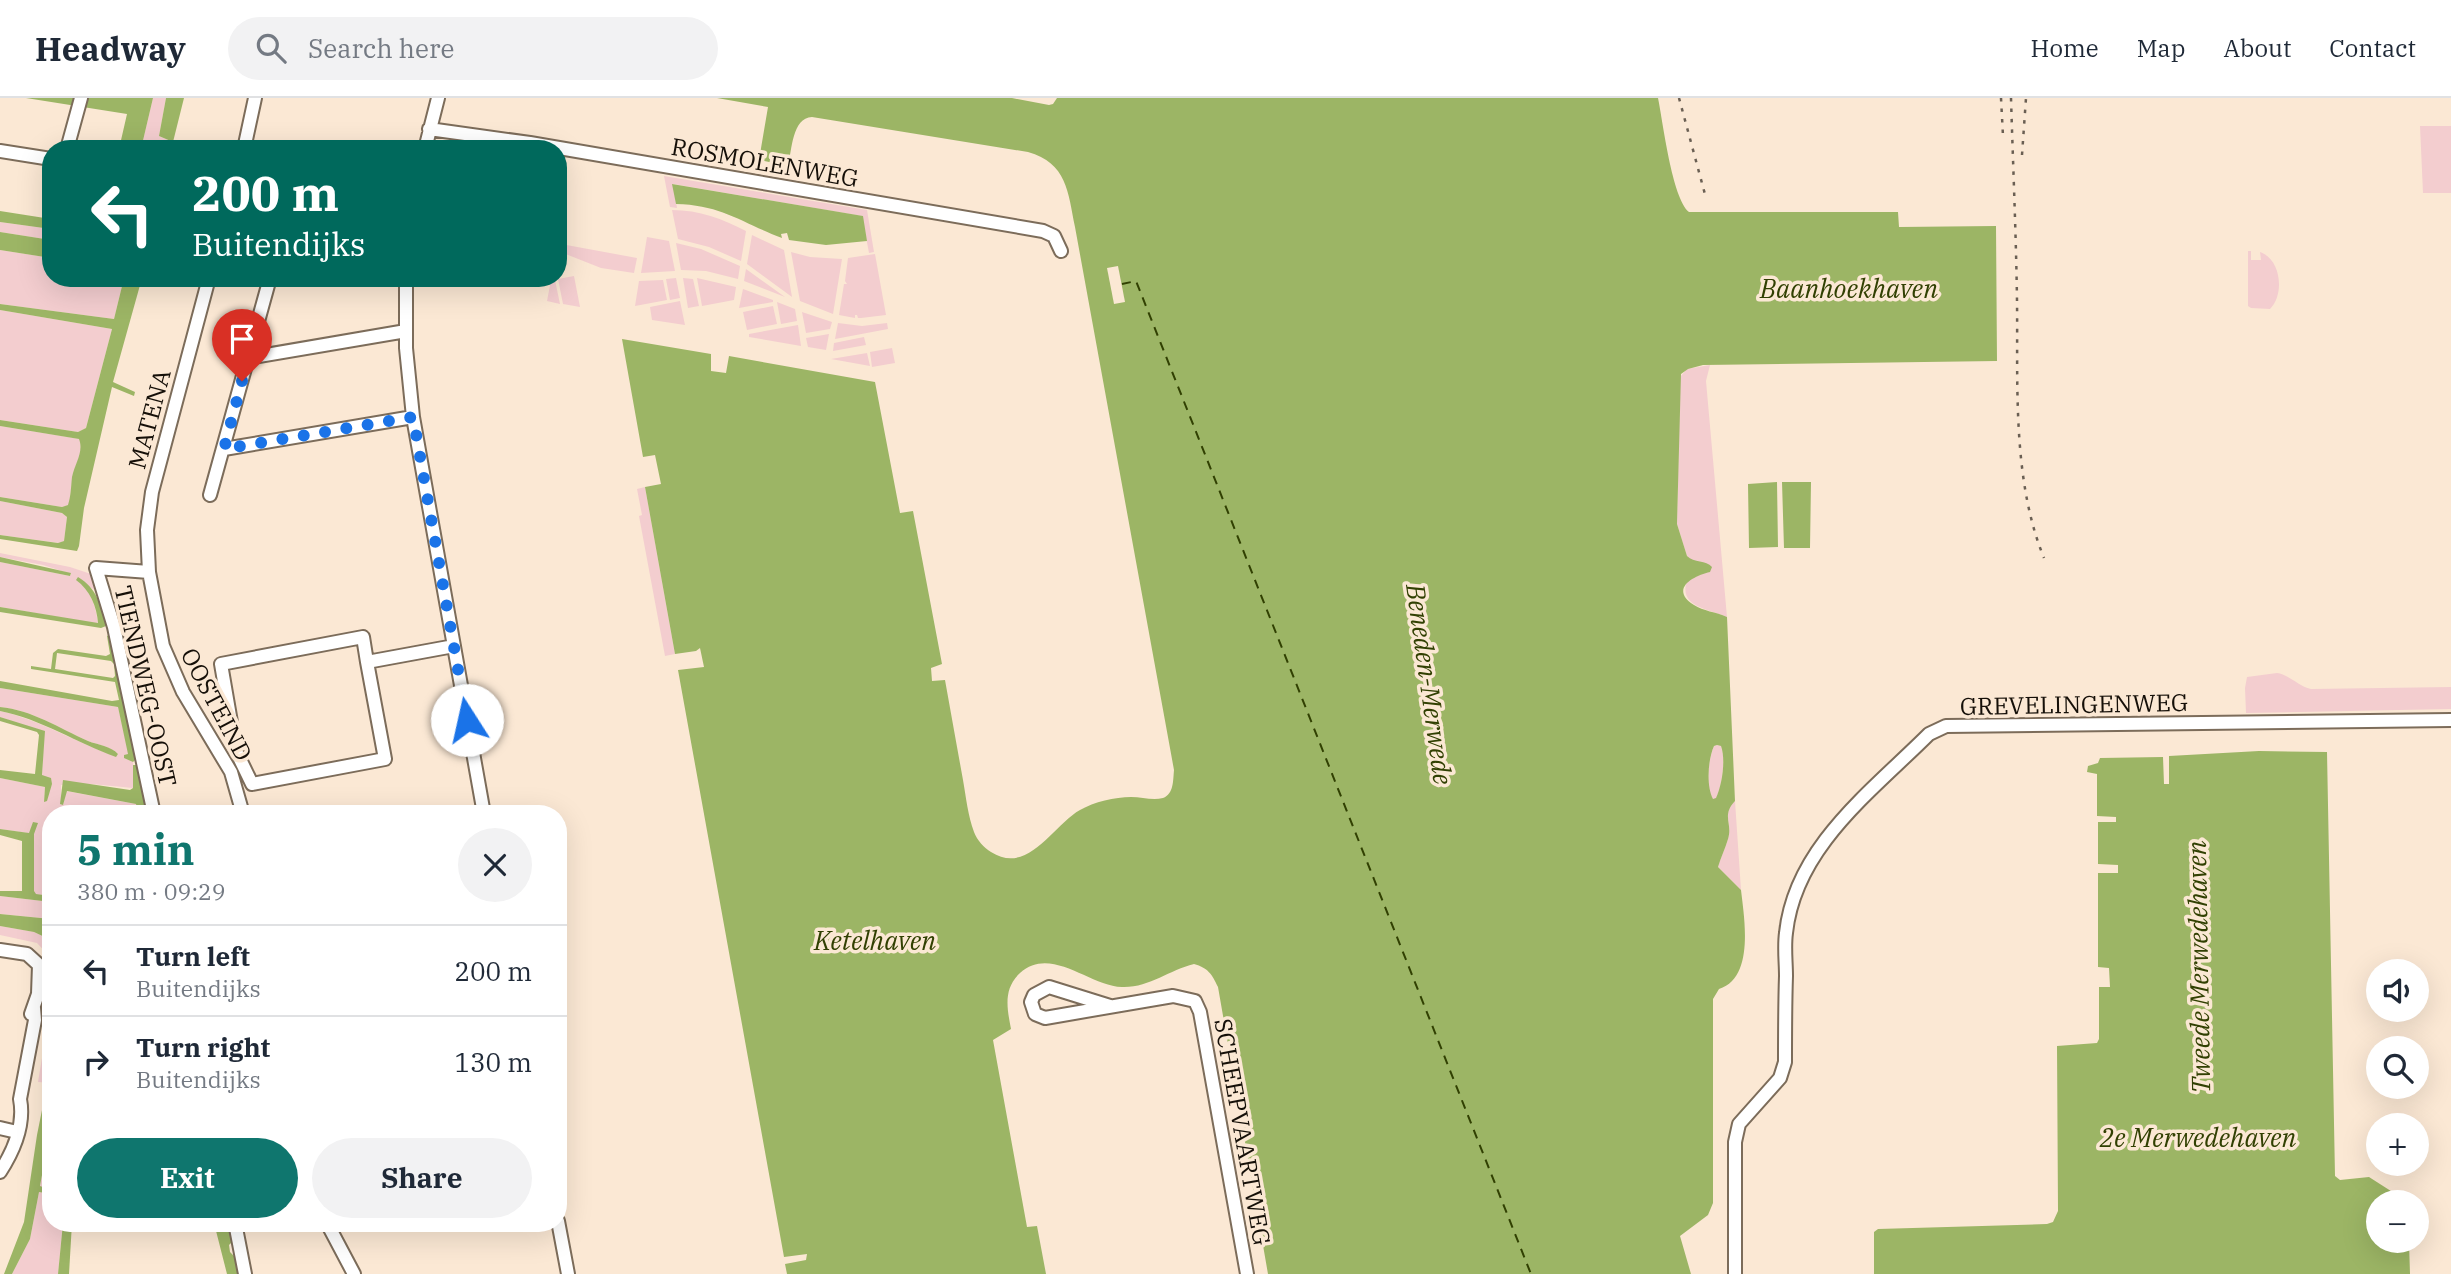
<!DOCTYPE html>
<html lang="en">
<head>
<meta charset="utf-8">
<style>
  :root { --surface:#fff; --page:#f2f2f3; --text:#1f2937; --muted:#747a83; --line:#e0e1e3; --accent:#0f766e }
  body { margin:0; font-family:"IBM Plex Serif",serif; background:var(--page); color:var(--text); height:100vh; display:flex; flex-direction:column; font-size:26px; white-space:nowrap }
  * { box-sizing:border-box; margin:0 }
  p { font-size:23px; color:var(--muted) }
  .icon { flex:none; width:38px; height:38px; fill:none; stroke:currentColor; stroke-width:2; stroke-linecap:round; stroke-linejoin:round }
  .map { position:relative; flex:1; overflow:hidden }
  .sheet { position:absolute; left:42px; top:707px; width:525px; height:427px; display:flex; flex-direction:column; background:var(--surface); border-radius:28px; box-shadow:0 7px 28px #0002 }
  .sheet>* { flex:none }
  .hud { position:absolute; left:42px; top:42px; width:525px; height:147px; border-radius:28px; box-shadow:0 7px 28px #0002; background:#00695c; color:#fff; overflow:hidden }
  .fabs { position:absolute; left:2366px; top:861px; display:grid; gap:14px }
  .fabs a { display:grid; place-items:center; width:63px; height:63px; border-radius:50%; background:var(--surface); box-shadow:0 7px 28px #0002; font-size:35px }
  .pin { position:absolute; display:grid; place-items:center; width:60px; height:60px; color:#fff; margin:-72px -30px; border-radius:50% 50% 50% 0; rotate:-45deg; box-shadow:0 0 7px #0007 }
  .pin .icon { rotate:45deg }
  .me { position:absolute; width:77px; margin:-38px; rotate:350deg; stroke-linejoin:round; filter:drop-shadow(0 0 5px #0008) }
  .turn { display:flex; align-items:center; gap:24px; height:147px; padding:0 35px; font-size:32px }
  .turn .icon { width:91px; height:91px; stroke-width:2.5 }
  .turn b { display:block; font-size:49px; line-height:60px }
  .round { display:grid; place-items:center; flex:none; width:74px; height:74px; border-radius:37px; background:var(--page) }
  .headline { display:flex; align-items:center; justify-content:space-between; height:119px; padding:0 35px }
  h1 { font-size:42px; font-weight:700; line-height:52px; color:var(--accent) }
  .cta { display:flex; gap:14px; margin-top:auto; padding:14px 35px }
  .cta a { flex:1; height:80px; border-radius:42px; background:var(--accent); color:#fff; font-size:28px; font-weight:700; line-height:80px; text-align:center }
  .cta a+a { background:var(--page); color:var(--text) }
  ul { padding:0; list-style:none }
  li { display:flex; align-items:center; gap:21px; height:91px; padding:0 35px; border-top:2px solid var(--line) }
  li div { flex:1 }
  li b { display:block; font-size:26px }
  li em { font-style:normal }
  header { display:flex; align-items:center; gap:42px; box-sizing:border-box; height:98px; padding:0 35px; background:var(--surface); border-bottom:2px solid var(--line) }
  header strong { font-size:33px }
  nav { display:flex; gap:38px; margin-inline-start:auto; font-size:24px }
  .search { width:490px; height:63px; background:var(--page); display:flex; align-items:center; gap:18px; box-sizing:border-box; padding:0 24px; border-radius:38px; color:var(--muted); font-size:26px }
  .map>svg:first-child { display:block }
  .green { fill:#f3cdcf }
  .water { fill:#9cb565; fill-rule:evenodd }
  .pier { fill:#fbe8d4 }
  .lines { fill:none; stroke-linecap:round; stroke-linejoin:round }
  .ferry { stroke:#314002; stroke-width:2; stroke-dasharray:9 7; stroke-linecap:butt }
  .minor-casing { stroke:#7c6c5a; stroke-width:16 }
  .minor { stroke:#fff; stroke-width:12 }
  .rail { stroke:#6a5f53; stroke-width:2.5; stroke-dasharray:3.5 7; stroke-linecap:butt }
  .route { stroke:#1a73e8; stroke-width:12; stroke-dasharray:0 21.6 }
  .labels { text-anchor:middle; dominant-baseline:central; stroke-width:7; stroke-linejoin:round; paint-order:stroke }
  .street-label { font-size:24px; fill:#150f08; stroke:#fbe8d4 }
  .water-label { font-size:26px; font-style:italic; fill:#314002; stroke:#fbe8d4 }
</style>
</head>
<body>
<header>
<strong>Headway</strong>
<div class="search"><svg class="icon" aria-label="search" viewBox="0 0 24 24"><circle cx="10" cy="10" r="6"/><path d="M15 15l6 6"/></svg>Search here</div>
<nav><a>Home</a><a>Map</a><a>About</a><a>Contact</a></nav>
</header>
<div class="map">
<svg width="2451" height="1176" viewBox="0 0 2451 1176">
  <rect width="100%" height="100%" fill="#fbe8d4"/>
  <!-- green -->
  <path class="green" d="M153 0H166L159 38 173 44 171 51H141Z
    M2420 28H2451V95H2423Z
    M664 78 867 112 874 154 869 155 862 118 673 86 677 110 670 109Z
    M672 112C699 112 723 121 746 133L741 163 709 149 678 141Z
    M561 123H564L561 146 637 160 634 175 601 170 558 153Z
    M0 124 51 131V142L0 134Z
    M752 137 784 152 792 199 747 166Z
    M647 139 669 143 675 173 641 175Z
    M676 145 701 151 740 168 738 181 706 173 681 172Z
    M0 152 51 160V180H124L114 221 0 206Z
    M2248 153H2251V162H2261L2260 154C2281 161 2285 196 2270 211L2251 210 2248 208Z
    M791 154 810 159 842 161 833 216 800 203Z
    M875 156 886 217 861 220H858L857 217H855V220L839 217 844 186H847L845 183 848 160Z
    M746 171 785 199 744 183Z
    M574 178 580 209 563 206 558 181Z
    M676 180 680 200 670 202 666 181Z
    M683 180 693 181 699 208 688 210Z
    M697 180 736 189 734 202 702 208Z
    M551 182H555L560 206 547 203Z
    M663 182 667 202 635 208 639 183Z
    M743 191 773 202V204L739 210Z
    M680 203 685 227 652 222 650 209Z
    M777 204 795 211 797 223 781 226Z
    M773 208 777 226 747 232 743 214Z
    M0 212 112 231 86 330 78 334 0 322Z
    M802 214 832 224 830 231 806 235Z
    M838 225 862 228 887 225 888 231 835 241Z
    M798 227 801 248 749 239V236Z
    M829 236 826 252 808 249 806 240Z
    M864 239 866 247 833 253 834 245Z
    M892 250 895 265 872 269 870 254Z
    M867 255 870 268 831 261Z
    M1710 267 1706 283 1727 519C1709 511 1678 509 1687 483L1699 476 1687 458 1677 426 1680 279 1687 271Z
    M0 328 80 341 81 354 73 376 69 407 62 409 0 399Z
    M645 389 675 556 665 558 639 418 642 417 637 391Z
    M0 403 62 415 67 419 64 443 59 445 0 437Z
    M0 455 70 469 94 477 110 526 106 528 95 492 77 482C91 492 96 509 98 526L0 509V464L70 478 71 476 43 467 0 459Z
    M2277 575C2290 577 2298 588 2311 591L2451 589V611L2246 615 2245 590 2247 579Z
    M0 590 118 609 129 656 124 659 133 664V690L91 686 61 687V706L63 707 66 693 136 706 138 716H51C51 731 45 731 44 743 43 759 44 775 44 791L51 793V798L35 796 34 793V736L0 731V680L45 689 44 704 52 686 42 678 44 634 0 619V613C41 622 76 645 116 658L118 656C110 648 98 647 88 643 59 630 32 612 0 609Z
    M1717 647 1721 648C1726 662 1722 687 1716 701H1712C1706 688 1708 662 1714 648Z
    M1735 703 1741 792 1718 769C1721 758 1727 747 1729 736 1731 721 1722 717 1735 703Z
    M0 798 51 804V821L0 816Z
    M0 828 34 834 51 842V860L37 845 0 837Z
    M51 906V985L38 984Z
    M44 1066 51 1067V1092L40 1089Z
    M39 1094 51 1096V1125H63L58 1176H12L30 1141Z"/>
  <!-- water -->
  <path class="water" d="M26 0H153L141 51H119L127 16Z
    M166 0H184L173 44 159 38Z
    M717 0H1012L1049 7 1053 6 1057 0H1658C1663 24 1672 100 1689 114H1898L1899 129 1996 128 1997 263 1703 267 1688 271 1681 276 1677 426 1687 458C1694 465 1706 462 1712 469L1710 474C1693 478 1669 491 1694 507 1703 513 1716 514 1727 519L1735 703C1721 718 1733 725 1728 741 1725 751 1721 759 1718 769L1741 792C1744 819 1755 880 1719 891L1713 901V1105L1708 1117 1680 1138 1691 1176H1268L1218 889C1212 876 1208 870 1194 866 1169 872 1149 890 1122 889 1089 888 1051 847 1020 875 1003 891 1007 910 1011 931L993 942 1027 1129 1037 1128 1046 1176H787L785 1166 806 1162 807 1156 784 1159 678 572 704 569 700 550 696 553 675 556 645 389 661 386 655 357 643 359 622 241 711 256V273L726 275 729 258 875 284 900 415 913 413 942 566 931 570 932 583 945 582C951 615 957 649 963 682 966 699 968 718 974 734 977 742 984 750 991 754 1028 778 1053 727 1080 712 1094 704 1115 699 1131 699 1142 699 1153 703 1163 700 1174 696 1173 682 1174 672L1075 129C1068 94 1067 65 1028 54L812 19C792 20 792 52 788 68L759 62 768 9ZM1717 647 1721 648C1726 662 1722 687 1716 700L1713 701C1706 688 1708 661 1714 648Z
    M672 86 863 118 867 143 826 147 789 142 787 135 781 136 782 140C742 125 722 107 676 106Z
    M0 113 51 121V131L0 124Z
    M0 134 51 142V160L0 152Z
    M124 180H142L113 284 135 294 134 298 112 289 84 410 79 448 77 453 0 441V437L58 445 64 443 67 419 62 415 0 403V399L62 409 68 407C71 398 71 388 72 379 75 365 84 354 79 341L0 328V322L78 334 86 330 112 231 0 212V206L114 221Z
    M1777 384 1778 449 1749 450 1748 386Z
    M1782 384H1811L1810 450H1784Z
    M0 459 71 475 70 478 0 464Z
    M78 479C97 490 101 508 106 528L101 530 0 514V509L98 525C97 509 90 492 76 482Z
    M109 537 112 539 138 659 133 664 124 660V657L128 656 118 609 0 590V583L112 603 119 602 115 584 31 571V568L51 571 53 555 58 551 106 558 110 556 107 538ZM57 555 111 563 114 566 115 578 113 580 55 571Z
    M0 609C32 612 59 630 88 643 98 647 111 648 118 656L116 659C77 645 41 621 0 613Z
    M0 619 45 633 42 677 51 680 52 686 47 703 44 704 45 689 0 680V672L35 676 39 637 37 634 0 623Z
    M2259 653 2327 654 2335 1078 2340 1082 2369 1079 2394 1095V1104H2378V1143L2409 1144 2410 1176H1874V1134L1878 1131 2047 1126 2053 1124 2058 1113 2057 948 2097 945 2099 941V889H2110L2109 870 2098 869V775H2118V767L2098 766V724H2116V719L2097 718V676L2087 674 2088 668 2098 665 2100 660 2163 659 2164 686H2169V658Z
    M133 667H137L140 671 150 716H138L136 706 67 693 63 707 60 706 63 682 130 692 133 690Z
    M33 724 38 725 34 736V793L36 796 51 798V804L0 798V793H22V743L0 737V731L29 735Z
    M51 728V793L44 791C44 771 38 744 51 728Z
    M0 816 51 821V842L34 834 0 828Z
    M46 992H51L49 1026 51 1033H47L43 1060 51 1061V1067L44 1066 40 1088 51 1092V1096L39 1094 30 1141 12 1176H4L24 1124 37 1037Z
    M63 1125H72L69 1176H58Z
    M214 1125H228L233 1143 229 1147 230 1154 239 1163 242 1176H227Z"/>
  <!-- pier -->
  <path class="pier" d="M1118 168 1125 204 1114 206 1107 170Z"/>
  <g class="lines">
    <!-- ferry -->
    <path class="ferry" d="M1122 186 1136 183 1531 1176"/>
    <!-- minor casing -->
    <g class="minor-casing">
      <path id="minor" d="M429 31 530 45 1043 133 1054 138 1061 153
        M67 51 81 0
        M244 51 255 0
        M425 51 438 0
        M0 53 51 61
        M209 180 152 394 147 432 149 474 163 548 183 594 231 674 243 716
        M406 180V250L413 319 484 716
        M248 260 406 233
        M224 351 413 319
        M210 397 270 180
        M149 474 96 470 114 529 154 716
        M367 564 385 661 252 686 236 653 221 566 363 539 367 564 454 548
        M0 852 27 856 39 867 38 896 31 916
        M1110 908 1049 889 1034 897 1031 904 1035 916 1045 920 1173 898 1195 903 1200 914 1247 1176
        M0 1030 17 1034
        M0 1074C13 1054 25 1027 20 1001L35 922 34 910
        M558 1123 568 1176
        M235 1125 245 1176
        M327 1125 354 1176
        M1735 1176V1044L1739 1026 1780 980 1785 964C1785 935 1785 907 1786 878 1786 864 1784 849 1786 835 1795 749 1872 693 1929 636L1946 628 2451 622"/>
    </g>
    <!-- minor -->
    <use href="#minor" class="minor"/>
    <!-- rail -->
    <path class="rail" d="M1679 0 1706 100
      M2001 0 2003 38
      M2011 0C2013 67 2016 135 2017 202 2018 286 2012 382 2044 460
      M2022 57 2026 0"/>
  </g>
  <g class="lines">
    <!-- route -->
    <path class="route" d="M242 283 224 351 413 319 467 622"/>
  </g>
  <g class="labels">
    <!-- street labels -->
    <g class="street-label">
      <text transform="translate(765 64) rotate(10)">ROSMOLENWEG</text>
      <text transform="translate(149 321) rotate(-75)">MATENA</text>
      <text transform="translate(146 588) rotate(77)">TIENDWEG-OOST</text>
      <text transform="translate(217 606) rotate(62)">OOSTEIND</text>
      <text transform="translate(2074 606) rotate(-1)">GREVELINGENWEG</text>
      <text transform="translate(1243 1034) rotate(80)">SCHEEPVAARTWEG</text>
    </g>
    <!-- water labels -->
    <g class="water-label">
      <text x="1849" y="190">Baanhoekhaven</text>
      <text transform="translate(1430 586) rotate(82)">Beneden-Merwede</text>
      <text x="875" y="842">Ketelhaven</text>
      <text transform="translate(2198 869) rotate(-91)">Tweede Merwedehaven</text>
      <text x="2198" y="1039">2e Merwedehaven</text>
    </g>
  </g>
</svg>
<div class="fabs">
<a><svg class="icon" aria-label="sound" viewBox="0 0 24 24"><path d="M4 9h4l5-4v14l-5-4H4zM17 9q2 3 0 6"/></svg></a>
<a><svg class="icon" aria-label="search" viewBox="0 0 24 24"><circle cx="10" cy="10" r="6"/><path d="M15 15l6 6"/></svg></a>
<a>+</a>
<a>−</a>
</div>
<div class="pin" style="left:242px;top:283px;background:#d93025"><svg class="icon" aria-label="arrive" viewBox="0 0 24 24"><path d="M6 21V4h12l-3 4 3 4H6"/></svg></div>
<svg class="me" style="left:467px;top:622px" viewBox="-20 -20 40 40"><circle r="19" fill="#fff"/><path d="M0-13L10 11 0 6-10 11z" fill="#1a73e8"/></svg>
<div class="hud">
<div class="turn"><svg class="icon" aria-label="left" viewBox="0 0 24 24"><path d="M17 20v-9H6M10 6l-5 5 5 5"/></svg><div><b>200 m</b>Buitendijks</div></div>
</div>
<section class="sheet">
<div class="headline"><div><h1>5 min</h1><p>380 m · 09:29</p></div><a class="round"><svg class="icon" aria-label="close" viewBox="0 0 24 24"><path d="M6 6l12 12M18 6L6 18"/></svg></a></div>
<ul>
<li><svg class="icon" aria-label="left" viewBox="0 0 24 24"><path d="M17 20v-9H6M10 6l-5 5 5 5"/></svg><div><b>Turn left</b><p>Buitendijks</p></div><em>200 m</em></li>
<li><svg class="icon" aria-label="right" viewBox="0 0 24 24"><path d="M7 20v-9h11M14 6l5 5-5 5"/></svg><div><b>Turn right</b><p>Buitendijks</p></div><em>130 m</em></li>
</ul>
<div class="cta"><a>Exit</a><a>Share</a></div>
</section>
</div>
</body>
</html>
